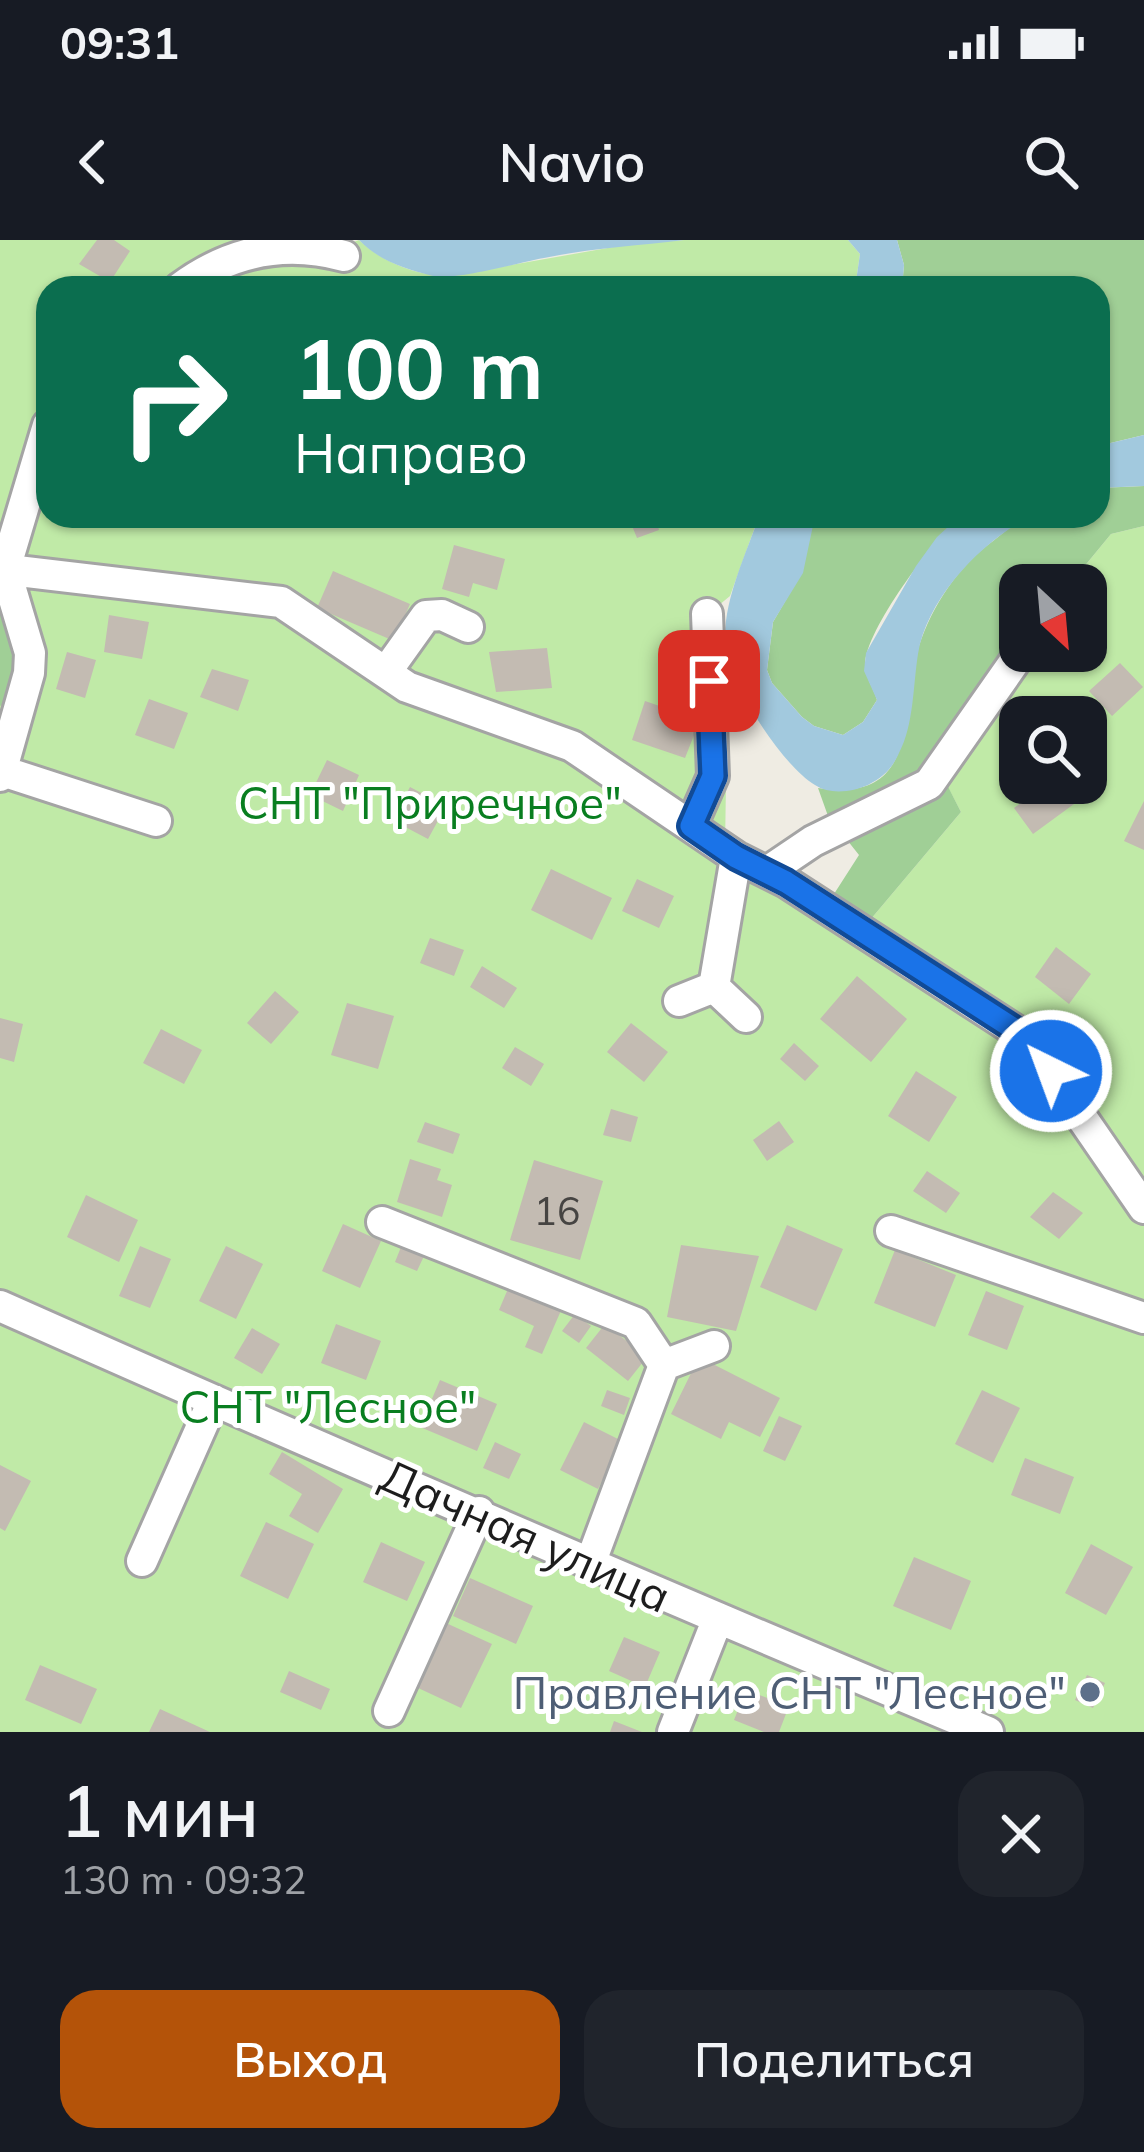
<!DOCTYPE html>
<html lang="ru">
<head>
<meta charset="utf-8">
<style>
  :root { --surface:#171b24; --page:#20242c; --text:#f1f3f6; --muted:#9ea1a6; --accent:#b45309 }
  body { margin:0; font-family:Mulish,sans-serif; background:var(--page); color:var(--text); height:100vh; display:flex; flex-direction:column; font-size:45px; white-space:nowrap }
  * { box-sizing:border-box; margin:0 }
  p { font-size:39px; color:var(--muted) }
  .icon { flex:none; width:66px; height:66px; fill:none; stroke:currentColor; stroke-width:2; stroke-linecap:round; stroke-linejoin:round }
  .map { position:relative; height:1492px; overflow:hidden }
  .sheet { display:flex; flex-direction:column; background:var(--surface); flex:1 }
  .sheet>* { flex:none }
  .banner { position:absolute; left:36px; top:36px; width:1074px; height:252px; border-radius:36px; box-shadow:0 3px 9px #0004; background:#0b6e4f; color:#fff; overflow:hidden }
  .needle { width:78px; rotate:154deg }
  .fabs { position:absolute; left:999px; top:324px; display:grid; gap:24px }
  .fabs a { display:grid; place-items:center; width:108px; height:108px; border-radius:24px; background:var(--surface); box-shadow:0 3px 9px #0004; font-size:60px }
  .pin { position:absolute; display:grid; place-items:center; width:102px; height:102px; color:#fff; margin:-51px; border-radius:24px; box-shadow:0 6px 18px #0006 }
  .me { position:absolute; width:132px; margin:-66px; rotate:318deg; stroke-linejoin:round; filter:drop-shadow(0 0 9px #0008) }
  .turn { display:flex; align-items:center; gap:42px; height:252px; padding:0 60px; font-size:54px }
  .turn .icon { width:156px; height:156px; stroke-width:2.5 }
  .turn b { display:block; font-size:84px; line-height:102px }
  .round { display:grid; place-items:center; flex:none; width:126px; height:126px; border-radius:36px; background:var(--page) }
  .overview { display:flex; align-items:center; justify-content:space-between; height:204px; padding:0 60px }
  h1 { font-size:72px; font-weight:600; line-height:90px }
  .button { display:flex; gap:24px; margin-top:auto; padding:24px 60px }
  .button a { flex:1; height:138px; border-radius:36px; background:var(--accent); color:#fff; font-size:48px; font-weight:600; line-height:138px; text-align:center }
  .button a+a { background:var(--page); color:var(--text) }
  .status { display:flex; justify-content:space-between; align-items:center; height:84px; padding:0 60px; background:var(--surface); direction:ltr }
  .status svg { height:33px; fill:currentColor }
  header { display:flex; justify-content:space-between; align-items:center; height:156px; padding:0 60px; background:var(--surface); font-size:54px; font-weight:600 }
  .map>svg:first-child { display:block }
  .grass { fill:#c0eaa7; fill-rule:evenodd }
  .forest { fill:#a0cf96 }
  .water { fill:#a2c9de }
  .building { fill:#c3bbb2 }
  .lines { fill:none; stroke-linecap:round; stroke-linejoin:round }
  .street-casing { stroke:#a4a4a4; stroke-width:36 }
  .street { stroke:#fff; stroke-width:30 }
  .route-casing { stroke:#114b97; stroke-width:30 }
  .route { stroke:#1a73e8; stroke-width:21 }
  .service-dot { fill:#5c6f8a; stroke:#fff; stroke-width:4.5 }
  .labels { text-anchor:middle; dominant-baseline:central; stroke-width:10; stroke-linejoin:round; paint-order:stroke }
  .number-label { font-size:39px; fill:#464442 }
  .park-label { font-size:45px; fill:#097e20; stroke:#fff }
  .street-label { font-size:45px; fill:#1d1d1d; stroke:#fff }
  .service-label { font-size:45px; fill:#4e5e75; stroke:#fff; text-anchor:end }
</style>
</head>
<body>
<div class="status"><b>09:31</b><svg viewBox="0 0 49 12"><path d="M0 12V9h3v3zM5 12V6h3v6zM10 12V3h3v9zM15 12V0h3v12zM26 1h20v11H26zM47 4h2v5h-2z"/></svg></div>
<header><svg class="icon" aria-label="back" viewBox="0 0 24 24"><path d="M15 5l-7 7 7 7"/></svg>Navio<svg class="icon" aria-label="search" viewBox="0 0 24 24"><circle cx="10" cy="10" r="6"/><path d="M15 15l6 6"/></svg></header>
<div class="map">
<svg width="1144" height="1492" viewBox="0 0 1144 1492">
  <rect width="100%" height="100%" fill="#efece3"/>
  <!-- grass -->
  <path class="grass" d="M0 0H330L335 9 359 0C382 22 417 36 449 36L630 4 684 0H848L860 14 855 48H48V276H759L730 356 707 375 726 542 725 609 860 692 961 572 939 530 1022 411H1086V345H1069L1111 294 1144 286V1492H0ZM1020 477H1086V543H1020Z"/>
  <!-- forest -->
  <path class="forest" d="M897 0H1144V195L1098 206V48H902L904 25Z
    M1144 246V286L1111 294 1069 345H1020V411L939 529 961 572 860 692 825 668 859 615 828 576 818 548C923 564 899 471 919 406 932 366 959 325 993 301 1005 292 1018 279 1032 276 1052 272 1078 276 1098 276V248Z
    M815 276H960C934 300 864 391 865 426 865 436 874 449 877 460L863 482 843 495 814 486 802 477 772 443 767 430 773 382 787 358Z
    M0 346 19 397 15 457 0 466Z"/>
  <!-- water -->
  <path class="water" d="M359 0H684C637 6 591 8 544 18 521 22 454 41 433 36 406 29 379 21 359 0Z
    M848 0H897L904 25 902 48H855L860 14Z
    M1144 195V246L1098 248V206Z
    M759 276H815L803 333 773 382 767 430 772 443 802 477 814 486 843 495 863 482 877 460 864 431 866 413 916 326 937 297 960 276H1031C982 301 927 358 918 414 913 445 914 485 899 513 892 529 883 537 868 545 852 552 830 555 815 545 785 527 747 467 733 435 710 385 743 324 759 276Z"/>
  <!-- building -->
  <path class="building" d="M97 0H114L130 11 110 42 79 24Z
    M628 276H655L659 290 637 298Z
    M454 305 505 319 497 350 473 343 469 357 442 349Z
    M333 331 410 364 394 401 317 368Z
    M109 375 149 382 142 419 104 412Z
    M547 408 552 448 496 452 489 412Z
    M67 412 96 420 85 458 56 449Z
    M1120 423 1143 447 1112 476 1089 451Z
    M212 429 249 440 238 471 200 457Z
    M149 459 188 473 174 509 135 495Z
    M645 461 700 480 685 518 632 500Z
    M327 520 359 535 343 571 310 555Z
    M1048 543H1058L1074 564 1033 594 1014 568Z
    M410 547 446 566 428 599 392 580Z
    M1144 561V610L1124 601Z
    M551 629 612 658 592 700 531 670Z
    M637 639 674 656 659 688 622 671Z
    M430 698 464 710 454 736 420 723Z
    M1056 707 1091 734 1069 764 1035 737Z
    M482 726 517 748 504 768 470 747Z
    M857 736 907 779 871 822 820 779Z
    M275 751 299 772 271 804 247 783Z
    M347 763 394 776 378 829 331 815Z
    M0 778 23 784 14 822 0 818Z
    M631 783 668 812 644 842 607 812Z
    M161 789 202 810 184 844 143 823Z
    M794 803 819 826 805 841 780 819Z
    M515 807 544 824 531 846 502 828Z
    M916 831 957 857 929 902 888 876Z
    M611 869 638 877 631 902 603 895Z
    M779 881 794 902 767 921 753 900Z
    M425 882 460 894 453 914 417 902Z
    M410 919 441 929 437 940 452 945 442 977 397 962Z
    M534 920 603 941 580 1020 510 1000Z
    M927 931 960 953 946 973 913 951Z
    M1053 952 1083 973 1059 999 1030 977Z
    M86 955 138 980 119 1022 67 997Z
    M343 984 381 1001 360 1048 322 1031Z
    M787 985 843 1009 816 1071 760 1047Z
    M681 1005 759 1016 736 1091 667 1077Z
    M140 1006 171 1019 150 1068 119 1056Z
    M226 1006 263 1024 236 1079 199 1061Z
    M401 1007 424 1016 417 1031 395 1022Z
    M895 1010 956 1035 935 1087 874 1063Z
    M510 1044 563 1066 542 1114 525 1107 534 1086 499 1070Z
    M986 1051 1024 1066 1007 1110 968 1095Z
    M575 1074 591 1086 579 1103 562 1091Z
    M336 1084 381 1101 366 1140 321 1123Z
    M605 1084 647 1117 628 1141 586 1108Z
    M252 1088 280 1104 262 1134 234 1118Z
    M699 1117 780 1158 760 1197 729 1182 721 1199 671 1174Z
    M440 1140 497 1164 477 1211 420 1187Z
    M607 1150 630 1158 624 1175 601 1166Z
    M982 1150 1020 1168 993 1223 955 1204Z
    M779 1176 802 1186 785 1221 763 1211Z
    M584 1182 622 1201 598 1249 560 1230Z
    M495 1202 521 1214 509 1239 483 1228Z
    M282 1212 343 1249 318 1293 289 1276 302 1254 269 1234Z
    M1025 1218 1074 1237 1060 1274 1011 1255Z
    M0 1225 31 1241 5 1291 0 1288Z
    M266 1282 314 1304 288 1359 240 1336Z
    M381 1302 425 1322 407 1361 363 1342Z
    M1091 1304 1133 1327 1106 1375 1065 1353Z
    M914 1317 971 1341 951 1390 893 1366Z
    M470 1338 533 1366 516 1404 453 1376Z
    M446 1383 492 1404 461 1468 416 1447Z
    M624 1397 660 1412 645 1447 609 1431Z
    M40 1425 97 1449 81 1484 25 1460Z
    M289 1431 330 1449 321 1470 280 1452Z
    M1087 1435 1105 1443 1093 1468 1075 1460Z
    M746 1450 789 1466 779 1492H764L734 1480Z
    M160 1469 210 1492H149Z
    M614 1481 642 1492H610Z"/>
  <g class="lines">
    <!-- street casing -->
    <g class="street-casing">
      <path id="street" d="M180 48C230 11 285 0 344 16
        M0 329 281 362 407 447 572 506 736 617 786 642 1027 798 1144 968
        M386 432 426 376 442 375 468 387
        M2 531 156 581
        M0 536 29 433 30 413 5 329 48 185
        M691 586 713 536 707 374
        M736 617 714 747 746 777
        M767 632 813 601 929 544 1022 411
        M679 761 714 747
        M382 982 636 1083 664 1125 590 1324
        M891 991 1144 1078
        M0 1066C328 1212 657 1353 988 1492
        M664 1125 714 1106
        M142 1321 213 1161
        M389 1471 479 1272
        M673 1492 718 1378"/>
    </g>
    <!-- street -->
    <use href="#street" class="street"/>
  </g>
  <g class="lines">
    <!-- route casing -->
    <g class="route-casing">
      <path id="route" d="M709 441 713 536 691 586 736 617 786 642 1028 798 1051 831"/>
    </g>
    <!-- route -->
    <use href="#route" class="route"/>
  </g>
  <!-- markers -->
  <circle class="service-dot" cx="1090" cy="1452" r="12"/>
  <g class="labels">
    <!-- number labels -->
    <g class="number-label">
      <text x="557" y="970">16</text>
    </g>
    <!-- park labels -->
    <g class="park-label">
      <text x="430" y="562">СНТ "Приречное"</text>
      <text x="328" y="1166">СНТ "Лесное"</text>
    </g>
    <!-- street labels -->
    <g class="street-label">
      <text transform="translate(526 1295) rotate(24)">Дачная улица</text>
    </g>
    <!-- service labels -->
    <g class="service-label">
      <text x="1066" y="1452">Правление СНТ "Лесное"</text>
    </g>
  </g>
</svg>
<div class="fabs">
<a><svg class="needle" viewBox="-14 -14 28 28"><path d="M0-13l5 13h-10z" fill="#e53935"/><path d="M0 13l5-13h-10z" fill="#9ea1a6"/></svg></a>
<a><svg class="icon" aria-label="search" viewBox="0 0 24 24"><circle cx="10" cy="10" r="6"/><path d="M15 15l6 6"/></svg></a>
</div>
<div class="pin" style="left:709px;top:441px;background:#d93025"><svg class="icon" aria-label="arrive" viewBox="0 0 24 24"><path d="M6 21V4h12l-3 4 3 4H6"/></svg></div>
<svg class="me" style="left:1051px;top:831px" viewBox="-20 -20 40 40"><circle r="17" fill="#1a73e8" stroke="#fff" stroke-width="3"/><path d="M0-11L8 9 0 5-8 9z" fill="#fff"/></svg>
<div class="banner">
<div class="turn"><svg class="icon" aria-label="right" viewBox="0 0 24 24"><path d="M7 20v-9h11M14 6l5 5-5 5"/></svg><div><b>100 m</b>Направо</div></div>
</div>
</div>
<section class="sheet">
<div class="overview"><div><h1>1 мин</h1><p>130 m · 09:32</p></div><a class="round"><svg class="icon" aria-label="close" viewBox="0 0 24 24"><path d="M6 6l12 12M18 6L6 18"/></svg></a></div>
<div class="button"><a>Выход</a><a>Поделиться</a></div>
</section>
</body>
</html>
